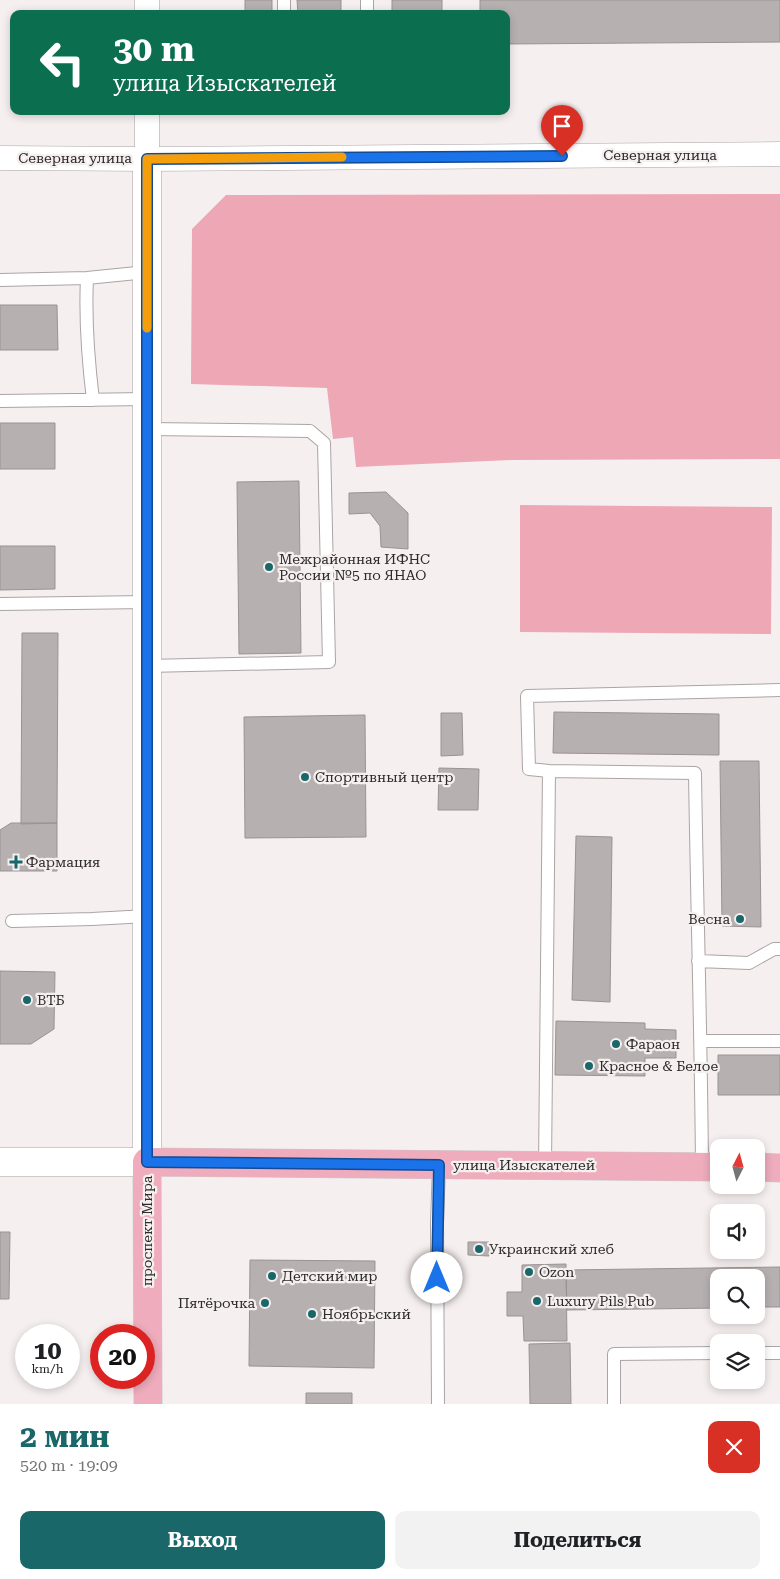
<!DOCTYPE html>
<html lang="ru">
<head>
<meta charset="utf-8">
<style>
  :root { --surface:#fff; --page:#f2f2f2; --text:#202124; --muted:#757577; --accent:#196769 }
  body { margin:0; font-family:"Roboto Serif",serif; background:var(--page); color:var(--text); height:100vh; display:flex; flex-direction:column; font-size:19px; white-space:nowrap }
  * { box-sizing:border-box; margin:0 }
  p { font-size:16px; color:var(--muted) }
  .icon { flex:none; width:28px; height:28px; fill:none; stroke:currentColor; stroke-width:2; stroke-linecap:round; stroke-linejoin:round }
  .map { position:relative; height:1404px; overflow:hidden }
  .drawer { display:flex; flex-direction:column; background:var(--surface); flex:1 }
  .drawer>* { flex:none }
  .banner { position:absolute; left:10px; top:10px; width:500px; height:105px; border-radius:10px; box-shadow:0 2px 8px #0003; background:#0b6e4f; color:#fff; overflow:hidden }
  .needle { width:32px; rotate:6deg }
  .controls { position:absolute; left:710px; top:1139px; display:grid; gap:10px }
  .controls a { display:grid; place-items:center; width:55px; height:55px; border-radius:10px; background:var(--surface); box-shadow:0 2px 8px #0003; font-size:25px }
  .speed { position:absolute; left:15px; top:1324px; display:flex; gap:10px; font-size:25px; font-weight:700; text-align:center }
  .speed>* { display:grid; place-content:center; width:65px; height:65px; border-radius:50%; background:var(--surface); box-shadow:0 2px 8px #0003; line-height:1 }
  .speed small { font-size:12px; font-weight:400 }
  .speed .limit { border:8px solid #d22; background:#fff; color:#111 }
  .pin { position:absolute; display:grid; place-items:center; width:42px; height:42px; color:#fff; margin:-51px -21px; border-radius:50% 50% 50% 0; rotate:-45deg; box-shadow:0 0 5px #0007 }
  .pin .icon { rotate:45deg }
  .me { position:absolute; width:55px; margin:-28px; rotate:0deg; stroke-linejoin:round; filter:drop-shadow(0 0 4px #0008) }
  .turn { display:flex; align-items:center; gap:18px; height:105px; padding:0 20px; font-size:22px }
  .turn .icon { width:65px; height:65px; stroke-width:2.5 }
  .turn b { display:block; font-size:35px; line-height:42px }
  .round { display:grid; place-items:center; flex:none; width:52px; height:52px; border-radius:10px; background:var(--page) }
  .summary { display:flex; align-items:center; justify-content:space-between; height:85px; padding:0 20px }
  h1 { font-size:30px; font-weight:700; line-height:38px; color:var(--accent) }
  .primary-button { display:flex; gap:10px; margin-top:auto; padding:10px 20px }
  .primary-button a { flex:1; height:58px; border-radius:10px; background:var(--accent); color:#fff; font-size:20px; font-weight:700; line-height:58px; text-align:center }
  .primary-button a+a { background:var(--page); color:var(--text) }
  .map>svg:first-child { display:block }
  .green { fill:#eea7b5 }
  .building { fill:#b6b0b1; stroke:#999394 }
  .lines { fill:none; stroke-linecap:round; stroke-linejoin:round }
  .lane-casing { stroke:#aaa4a5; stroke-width:14 }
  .street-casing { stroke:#aaa4a5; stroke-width:25 }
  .secondary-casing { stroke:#aaa4a5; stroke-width:29 }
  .primary-casing { stroke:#cdcccc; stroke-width:29 }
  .lane { stroke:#fff; stroke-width:12 }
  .street { stroke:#fff; stroke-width:24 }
  .secondary { stroke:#fff; stroke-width:28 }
  .primary { stroke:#eeacbc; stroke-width:28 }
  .route-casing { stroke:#114b97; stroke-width:12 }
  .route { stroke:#1a73e8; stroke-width:9 }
  .slow { stroke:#f59e0b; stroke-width:9 }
  .poi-dot { fill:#196769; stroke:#f6eff0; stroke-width:2 }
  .labels { text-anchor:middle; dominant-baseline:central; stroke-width:4.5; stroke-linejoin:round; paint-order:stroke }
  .street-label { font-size:14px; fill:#2d2b2b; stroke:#f6eff0 }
  .poi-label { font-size:14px; fill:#2d2b2b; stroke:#f6eff0; text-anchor:start }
</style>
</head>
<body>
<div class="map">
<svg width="780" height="1404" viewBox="0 0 780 1404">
  <rect width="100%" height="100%" fill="#f6eff0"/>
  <!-- green -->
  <path class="green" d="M780 194V459L511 460 356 467 353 437 333 439 327 388 191 384 192 229 226 195Z
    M520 505 772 507 771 634 520 632Z"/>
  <!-- building -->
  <path class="building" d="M245 0H272V14H245Z
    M297 0H341V14H298Z
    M392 0H442V14H392Z
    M480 0H780V42L506 44V14H480Z
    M0 305H57L58 350H0Z
    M0 423H55V469H0Z
    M299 481 301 653 239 654 237 482Z
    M386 492 408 513V549L381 547 380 526 370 513 349 514V493Z
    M0 546H55V589L0 590Z
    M22 633H58L57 823 21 824Z
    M554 712 719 714V755L553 753Z
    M441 713H462L463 755 441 756Z
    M365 715 366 837 245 838 244 717Z
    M720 761H759L761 927 722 926Z
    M439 768 479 769 478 810H438Z
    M11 823H57V871H0V830Z
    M576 836 612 837 610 1002 572 1000Z
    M0 971 55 972 54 1029 31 1044H0Z
    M556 1021 645 1023V1029L676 1030V1058H645V1076L555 1075Z
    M718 1055H780V1095H718Z
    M0 1232H10L9 1299H0Z
    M468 1242H489V1256L468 1255Z
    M250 1260 375 1261 374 1368 249 1366Z
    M566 1264 567 1341H524L523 1316H507V1292H522V1265Z
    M780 1267V1307H756V1278H719V1308L567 1310 566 1270Z
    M570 1343 571 1404H530L529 1344Z
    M306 1393H352V1404H306Z"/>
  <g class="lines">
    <!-- lane casing -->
    <g class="lane-casing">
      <path id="lane" d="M284 0V14
        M367 0V14
        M87 278C85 319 88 359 93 400
        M0 280 87 278 147 272
        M0 401 147 399
        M0 604 147 602
        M147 666 329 662 324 443 310 431 147 429
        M12 921 92 919 147 916
        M698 961 749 963 774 949H780
        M701 1041H780
        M545 1165 549 771
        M702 1167C701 1036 697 905 695 773L549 771 529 769 527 696 780 690
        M756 1353H780
        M438 1404 437 1224 439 1165
        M614 1404V1354L719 1353"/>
    </g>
    <!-- street casing -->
    <g class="street-casing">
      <path id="street" d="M147 0V14
        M147 111V159
        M0 158 147 159 780 154"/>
    </g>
    <!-- secondary casing -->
    <g class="secondary-casing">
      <path id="secondary" d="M0 1162H147V159"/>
    </g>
    <!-- primary casing -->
    <g class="primary-casing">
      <path id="primary" d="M756 1167 780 1168
        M148 1404 147 1162 719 1167"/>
    </g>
    <!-- lane -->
    <use href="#lane" class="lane"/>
    <!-- street -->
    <use href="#street" class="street"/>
    <!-- secondary -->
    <use href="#secondary" class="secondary"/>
    <!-- primary -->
    <use href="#primary" class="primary"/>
  </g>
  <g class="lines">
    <!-- route casing -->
    <g class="route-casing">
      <path id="route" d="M437 1278 439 1165 147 1162V159L562 156"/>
    </g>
    <!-- route -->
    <use href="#route" class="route"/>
    <!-- slow -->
    <path class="slow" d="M147 328V159L342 157"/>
  </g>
  <!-- markers -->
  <g class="poi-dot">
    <circle cx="269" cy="567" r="5"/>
    <circle cx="305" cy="777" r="5"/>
    <path d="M13.5 854.5h5v5h5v5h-5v5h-5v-5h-5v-5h5z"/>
    <circle cx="740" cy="919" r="5"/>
    <circle cx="27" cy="1000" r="5"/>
    <circle cx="616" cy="1044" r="5"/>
    <circle cx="589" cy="1066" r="5"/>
    <circle cx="479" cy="1249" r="5"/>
    <circle cx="529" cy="1272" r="5"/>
    <circle cx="272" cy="1276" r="5"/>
    <circle cx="537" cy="1301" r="5"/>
    <circle cx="265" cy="1303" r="5"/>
    <circle cx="312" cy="1314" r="5"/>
  </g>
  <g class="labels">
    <!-- street labels -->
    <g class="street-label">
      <text x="660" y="155">Северная улица</text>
      <text x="75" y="158">Северная улица</text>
      <text x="524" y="1165">улица Изыскателей</text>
      <text transform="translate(147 1231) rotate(-90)">проспект Мира</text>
    </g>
    <!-- poi labels -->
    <g class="poi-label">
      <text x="279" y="559">Межрайонная ИФНС<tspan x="279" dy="16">России №5 по ЯНАО</tspan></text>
      <text x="315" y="777">Спортивный центр</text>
      <text x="26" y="862">Фармация</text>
      <text x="730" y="919" text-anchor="end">Весна</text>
      <text x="37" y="1000">ВТБ</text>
      <text x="626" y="1044">Фараон</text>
      <text x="599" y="1066">Красное &amp; Белое</text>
      <text x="489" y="1249">Украинский хлеб</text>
      <text x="539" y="1272">Ozon</text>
      <text x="282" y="1276">Детский мир</text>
      <text x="547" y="1301">Luxury Pils Pub</text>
      <text x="255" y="1303" text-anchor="end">Пятёрочка</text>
      <text x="322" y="1314">Ноябрьский</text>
    </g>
  </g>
</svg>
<div class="controls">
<a><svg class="needle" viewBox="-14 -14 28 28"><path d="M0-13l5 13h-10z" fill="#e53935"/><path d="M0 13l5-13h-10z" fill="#757577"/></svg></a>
<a><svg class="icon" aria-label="sound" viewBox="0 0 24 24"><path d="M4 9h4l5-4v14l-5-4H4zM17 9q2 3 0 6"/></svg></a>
<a><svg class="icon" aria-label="search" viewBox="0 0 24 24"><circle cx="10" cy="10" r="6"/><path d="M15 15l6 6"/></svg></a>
<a><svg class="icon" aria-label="layers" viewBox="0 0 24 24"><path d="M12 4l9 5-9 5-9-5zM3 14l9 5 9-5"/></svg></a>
</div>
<div class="speed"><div>10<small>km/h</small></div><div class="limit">20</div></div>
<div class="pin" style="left:562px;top:156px;background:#d93025"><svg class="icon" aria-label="arrive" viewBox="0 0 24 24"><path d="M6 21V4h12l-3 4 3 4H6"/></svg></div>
<svg class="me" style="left:437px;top:1278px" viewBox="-20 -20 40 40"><circle r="19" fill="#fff"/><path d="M0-13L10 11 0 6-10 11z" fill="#1a73e8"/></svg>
<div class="banner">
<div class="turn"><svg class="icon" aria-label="left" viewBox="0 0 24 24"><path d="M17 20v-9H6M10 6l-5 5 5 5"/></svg><div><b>30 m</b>улица Изыскателей</div></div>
</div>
</div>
<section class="drawer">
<div class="summary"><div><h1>2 мин</h1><p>520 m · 19:09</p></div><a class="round" style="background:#d93025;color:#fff"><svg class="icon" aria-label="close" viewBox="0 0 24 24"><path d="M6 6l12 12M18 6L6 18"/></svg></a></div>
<div class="primary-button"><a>Выход</a><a>Поделиться</a></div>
</section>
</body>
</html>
